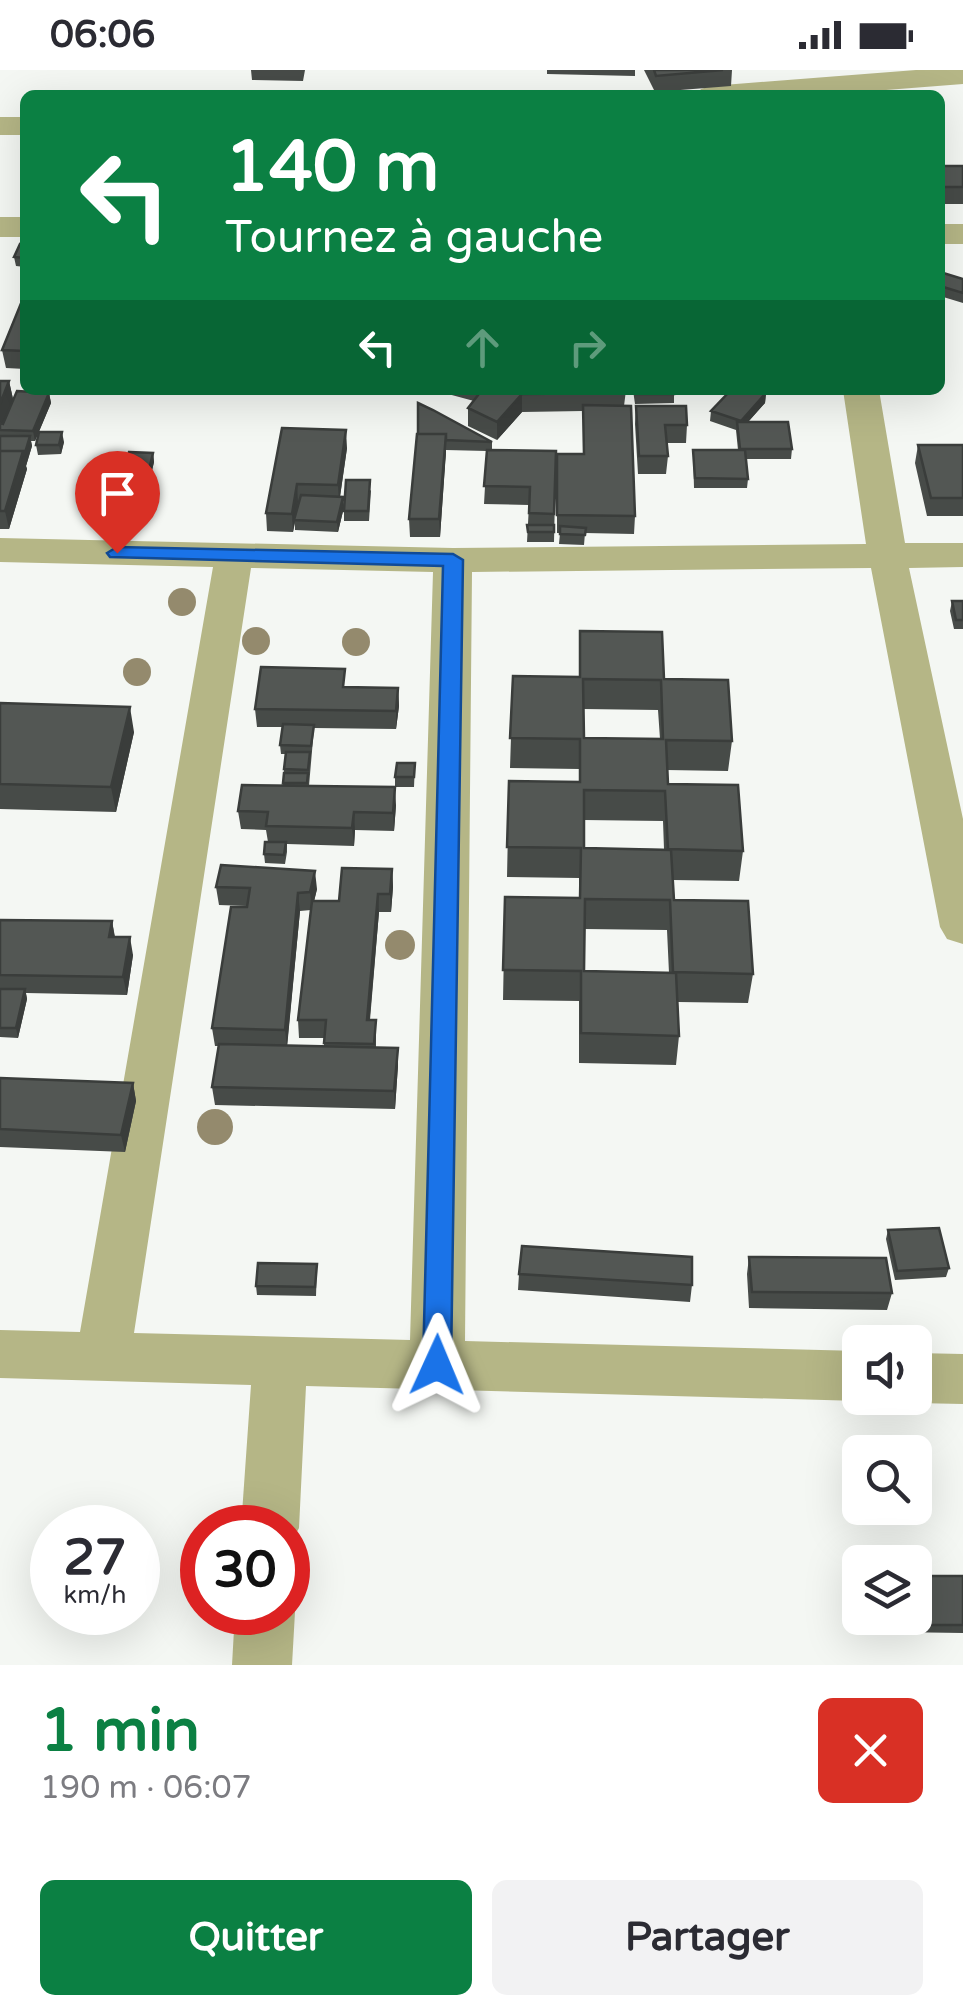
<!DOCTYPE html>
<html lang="fr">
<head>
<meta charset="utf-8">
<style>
  :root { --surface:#fff; --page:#f2f2f3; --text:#2b2b33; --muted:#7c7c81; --accent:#0b8043 }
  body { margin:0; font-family:"Varela Round",sans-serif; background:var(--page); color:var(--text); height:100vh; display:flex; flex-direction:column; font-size:38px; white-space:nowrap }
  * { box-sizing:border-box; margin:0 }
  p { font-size:32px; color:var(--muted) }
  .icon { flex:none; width:55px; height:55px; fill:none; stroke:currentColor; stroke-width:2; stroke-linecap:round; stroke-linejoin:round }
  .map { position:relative; height:1595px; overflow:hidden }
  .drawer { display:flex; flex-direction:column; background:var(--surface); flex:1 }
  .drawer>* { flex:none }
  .banner { position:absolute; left:20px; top:20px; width:925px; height:305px; border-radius:15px; box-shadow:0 10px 40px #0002; background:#0b8043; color:#fff; overflow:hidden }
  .controls { position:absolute; left:842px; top:1255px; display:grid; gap:20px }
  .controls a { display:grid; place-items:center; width:90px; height:90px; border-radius:15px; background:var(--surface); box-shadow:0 10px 40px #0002; font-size:50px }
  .speed { position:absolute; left:30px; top:1435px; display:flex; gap:20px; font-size:50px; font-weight:700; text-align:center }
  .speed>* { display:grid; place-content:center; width:130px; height:130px; border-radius:50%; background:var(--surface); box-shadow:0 10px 40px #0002; line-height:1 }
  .speed small { font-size:25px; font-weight:400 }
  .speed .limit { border:15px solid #d22; background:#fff; color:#111 }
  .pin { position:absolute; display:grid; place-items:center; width:85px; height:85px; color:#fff; margin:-102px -42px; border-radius:50% 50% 50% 0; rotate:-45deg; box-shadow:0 0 10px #0007 }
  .pin .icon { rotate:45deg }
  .me { position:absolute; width:110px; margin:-55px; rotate:1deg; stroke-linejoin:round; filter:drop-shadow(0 0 8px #0008) }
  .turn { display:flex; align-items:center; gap:35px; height:210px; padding:0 40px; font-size:45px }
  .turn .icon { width:130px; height:130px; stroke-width:2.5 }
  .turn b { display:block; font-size:70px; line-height:85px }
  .lanes { display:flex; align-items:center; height:95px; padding:0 40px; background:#0003; justify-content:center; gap:50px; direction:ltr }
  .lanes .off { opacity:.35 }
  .round { display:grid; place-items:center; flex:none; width:105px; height:105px; border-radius:15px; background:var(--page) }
  .head { display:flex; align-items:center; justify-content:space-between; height:170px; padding:0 40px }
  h1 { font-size:60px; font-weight:700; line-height:75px; color:var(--accent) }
  .action { display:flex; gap:20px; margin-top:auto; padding:20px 40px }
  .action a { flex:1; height:115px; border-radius:15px; background:var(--accent); color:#fff; font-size:40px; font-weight:700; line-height:115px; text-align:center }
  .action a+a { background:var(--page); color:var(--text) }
  .status { display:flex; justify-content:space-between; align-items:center; height:70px; padding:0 50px; background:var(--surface); direction:ltr }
  .status svg { height:28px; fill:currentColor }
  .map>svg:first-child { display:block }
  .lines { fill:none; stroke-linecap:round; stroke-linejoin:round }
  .street { fill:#b5b686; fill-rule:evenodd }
  .tree { fill:#948a6d }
  .wall { fill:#474b48; fill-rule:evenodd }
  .shaded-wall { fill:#3a3d3b }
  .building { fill:#535754; stroke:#3a3d3b; stroke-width:2.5; fill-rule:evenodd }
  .route { fill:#1a73e8; stroke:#114b97; stroke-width:2.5 }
</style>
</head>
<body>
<div class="status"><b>06:06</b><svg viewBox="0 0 49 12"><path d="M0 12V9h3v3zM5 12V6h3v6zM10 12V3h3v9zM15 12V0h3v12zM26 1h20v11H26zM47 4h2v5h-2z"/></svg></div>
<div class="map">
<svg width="963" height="1595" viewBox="0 0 963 1595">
  <rect width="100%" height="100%" fill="#f4f7f3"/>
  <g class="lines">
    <!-- street -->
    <path class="street" d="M916 0H963V14L822 25H696L701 19 711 16Z
      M0 47H25V65H0Z
      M0 147H25V167H0Z
      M940 154H963V174H940Z
      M843 320H879L905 473H963V497L909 498 963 749V874L947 869 940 857 871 498 472 502 465 1271 860 1281V1328H869L860 1331 306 1316 299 1458 288 1479V1458H241L251 1315 0 1308V1260L80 1262 213 497 0 492V468L453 478 866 474ZM251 498 433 502 410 1270 134 1263Z
      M915 1283 963 1284V1334L915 1333 901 1328H915Z
      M288 1524 295 1542 292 1595H232L235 1542H288Z"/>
  </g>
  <!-- trees -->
  <g class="tree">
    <circle cx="182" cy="532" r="14"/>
    <circle cx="256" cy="571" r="14"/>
    <circle cx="356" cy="572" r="14"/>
    <circle cx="137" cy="602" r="14"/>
    <circle cx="400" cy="875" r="15"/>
    <circle cx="215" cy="1057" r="18"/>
  </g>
  <!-- wall -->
  <path class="wall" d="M251 0H305L303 11 252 10Z
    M547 0H635V6L547 4Z
    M644 0H732L731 16 655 22Z
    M940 96H963V134H940Z
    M25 175V197L16 196 14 187Z
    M940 202 963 209V233L940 226Z
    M25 226V299L6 298 2 280Z
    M0 311H9L13 329 49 323 51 333 35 371H31L32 376 26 396 27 399 9 459H0Z
    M448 320H626L624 336 635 446 634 464 585 463 584 475 559 474 560 463H557V384H583V341L522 342 497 370 468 356V338L474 331 448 324Z
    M633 320H674V333L635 334Z
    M766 323 765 333 748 352 792 379 791 389H746L748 409 747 418H694L693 380H738L736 360 710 351 711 341Z
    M636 336 687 355 686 373H667L668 386 666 404H638L635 354Z
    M282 358 347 378 340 427H343L344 437 338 462 295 460V453L293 462 267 461 266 443Z
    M417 364 492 372V380L556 381 554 472H527L529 435 484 434 487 381 446 380 440 467H410L409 449Z
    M64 372 61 384 38 385 36 375Z
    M918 375H963V446H927L915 393Z
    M153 383 154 392 138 459H114L112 449Z
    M371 420 369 451H344V441Z
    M952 531H963V559H954L950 541Z
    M580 561 664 609 732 671 728 701 667 700 668 714 743 781 739 811 673 810 674 830 753 904 748 933 678 932 679 966 676 995 579 993V931L503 930 505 827 579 828V808L507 807 509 711 579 712V699L510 698 513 606 579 607ZM584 639 658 640 660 669 584 668ZM584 750 663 751 664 779 584 778ZM585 859 667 860 669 903 584 901Z
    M346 617 398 618 399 636 396 659 314 658 309 716 396 735 394 761 355 760 354 776 287 774V782L285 794 265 793 264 784 268 772 266 760 241 759 238 741 283 716 285 684H281L280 675 282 657H257L255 639Z
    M0 633 134 662 116 742 0 739Z
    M415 693 414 717H395V707Z
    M392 799 393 817 391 842H379L370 950H376V977L398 978V995L395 1039 215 1035 212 1017 218 976H215L212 958 247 836 219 835 216 817 317 819 314 831H339ZM311 840 298 950 299 968H324V976L287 975 300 841Z
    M0 850 112 851 115 867 133 885 127 925 26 923 27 929 18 968 0 967Z
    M0 1008 133 1013 136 1031 125 1082 0 1077Z
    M888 1160 949 1198 946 1207 895 1210 886 1169Z
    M749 1187 892 1223 887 1240 749 1238 747 1204Z
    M317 1194 316 1226 257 1225 256 1216Z
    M519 1204 692 1215 690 1232 518 1220Z
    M963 1506V1563L895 1562 893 1548H915Z"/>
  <!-- shaded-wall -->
  <path class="shaded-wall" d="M9 311 13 329 0 360V334Z
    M49 323 51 333 35 371 33 361Z
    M766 323 765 333 740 361 741 351Z
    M522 324V342L497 370V352Z
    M346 360 347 378 339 433 338 415Z
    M62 362 64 372 61 384 59 375Z
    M446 364V382L440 467 439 449Z
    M30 366 32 376 26 396 27 399 9 459 5 441 23 381Z
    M153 383 154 392 138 459 137 450Z
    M297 414 298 432 293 462 292 444Z
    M343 427 344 437 338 462 337 452Z
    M398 618 399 636 396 659V641Z
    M130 637 134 662 116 742 111 717Z
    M395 717 396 735 394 761 393 743Z
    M354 742 355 760 354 776 352 758Z
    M392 799 393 817 391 842 390 824Z
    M315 801 317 819 312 840 310 822Z
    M298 823 300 841 287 978 285 960Z
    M378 824 379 842 368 968 367 950Z
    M112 851 115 869 109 867Z
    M130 867 133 885 127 925 123 907Z
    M25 919 27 929 18 968 16 958Z
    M398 978V995L395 1039 394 1021Z
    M133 1013 136 1031 125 1082 121 1065Z"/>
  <!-- building -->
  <path class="building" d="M654 0H723L656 6Z
    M940 96H963V117H940Z
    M20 174 25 175V188L14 187Z
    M940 202 963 209V223L940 216Z
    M24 226 25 281 2 280Z
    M0 311H9L0 334Z
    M482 320H625V323L522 324 497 352 468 338Z
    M635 320H674V324H636Z
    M731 320H756L766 323 741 351 711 341Z
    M17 321 49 323 33 361 0 360V353L3 354Z
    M418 333 433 340 492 372 446 370V364H418Z
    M583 335 631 336 635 446 557 445V384H584Z
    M636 336H686L687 355H665L668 386H639Z
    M737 352H788L792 379H740Z
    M282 358 346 360 338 415 297 414 292 444 266 443Z
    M39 362H62L59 375H36Z
    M417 364H446L439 449H409Z
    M0 366H30L24 386 23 381H0Z
    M918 375H963V428H931Z
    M487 380 556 381 554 444 529 443 530 417 484 416Z
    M693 380H745L748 409 695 408Z
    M0 381H23L5 441H0Z
    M129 382 153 383 137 450 112 449Z
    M346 410H370L368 441H344Z
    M301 425 343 427 337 452 294 450Z
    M527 455H554V462H528Z
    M560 456 586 458 585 465 560 464Z
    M952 531H963V550H956Z
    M580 561 662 562 664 609 728 610 732 671 666 670 668 714 738 715 743 781 668 779 665 721 584 720V778L671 780 674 830 748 831 753 904 673 902 670 830 585 829 584 901 676 903 679 966 581 963V901L503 900 505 827 580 828 581 778 507 777 509 711 580 712V669L510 668 513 606 580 607ZM583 609 661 610 663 669 584 668Z
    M261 597 345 599 343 617 398 618 396 641 255 639Z
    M0 633 130 637 111 717 0 714Z
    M283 654 314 655 311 676 280 675Z
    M286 682H310L308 700 284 699Z
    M397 693H415L414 707H395Z
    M284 703H308L307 713H283Z
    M242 715 395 717 393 743 354 742 352 758 266 756 268 742 238 741Z
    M265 772H286L284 785 264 784Z
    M221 795 315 801 310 822 298 823 285 960 212 958 231 837H247L250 818 216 817Z
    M342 798 392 799 390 824H378L367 950H376L374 974 324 973 326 950H298L312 831H339Z
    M0 850 112 851 109 867H130L123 907 0 905Z
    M0 919H25L16 958H0Z
    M219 974 398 978 394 1021 212 1017Z
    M0 1008 133 1013 121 1065 0 1059Z
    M939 1158 949 1198 897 1201 888 1160Z
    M522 1176 692 1187V1215L519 1204Z
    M749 1187 886 1188 892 1223 752 1222Z
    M258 1193 317 1194 315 1217 256 1216Z
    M915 1506H963V1555H897L896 1548H915Z"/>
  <!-- route -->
  <path class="route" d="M117 477 453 484 463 490 451 1295 447 1304 437 1307 427 1304 423 1295 443 496 110 487 107 483Z"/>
</svg>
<div class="controls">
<a><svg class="icon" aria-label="sound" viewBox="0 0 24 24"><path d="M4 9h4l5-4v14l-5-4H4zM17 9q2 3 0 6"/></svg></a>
<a><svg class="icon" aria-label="search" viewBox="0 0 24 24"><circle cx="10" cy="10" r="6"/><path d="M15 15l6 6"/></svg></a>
<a><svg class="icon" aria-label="layers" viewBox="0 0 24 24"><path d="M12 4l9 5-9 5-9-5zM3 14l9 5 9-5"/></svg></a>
</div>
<div class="speed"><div>27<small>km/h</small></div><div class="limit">30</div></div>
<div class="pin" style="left:117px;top:483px;background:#d93025"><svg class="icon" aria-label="arrive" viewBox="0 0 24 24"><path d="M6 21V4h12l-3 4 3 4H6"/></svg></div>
<svg class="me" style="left:437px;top:1295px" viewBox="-20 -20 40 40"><path d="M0-17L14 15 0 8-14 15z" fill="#1a73e8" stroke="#fff" stroke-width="4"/></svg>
<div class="banner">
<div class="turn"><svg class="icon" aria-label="left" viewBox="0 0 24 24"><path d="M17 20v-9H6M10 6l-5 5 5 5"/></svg><div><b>140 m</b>Tournez à gauche</div></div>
<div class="lanes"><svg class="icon" aria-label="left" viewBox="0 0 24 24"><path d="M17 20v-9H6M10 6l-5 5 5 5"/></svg><svg class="icon off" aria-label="ahead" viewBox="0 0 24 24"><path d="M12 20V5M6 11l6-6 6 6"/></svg><svg class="icon off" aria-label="right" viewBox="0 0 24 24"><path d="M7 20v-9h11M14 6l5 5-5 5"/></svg></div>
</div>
</div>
<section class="drawer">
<div class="head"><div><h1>1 min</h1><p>190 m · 06:07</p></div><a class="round" style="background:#d93025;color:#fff"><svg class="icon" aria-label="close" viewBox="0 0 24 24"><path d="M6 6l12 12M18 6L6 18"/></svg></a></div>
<div class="action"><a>Quitter</a><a>Partager</a></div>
</section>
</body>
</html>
